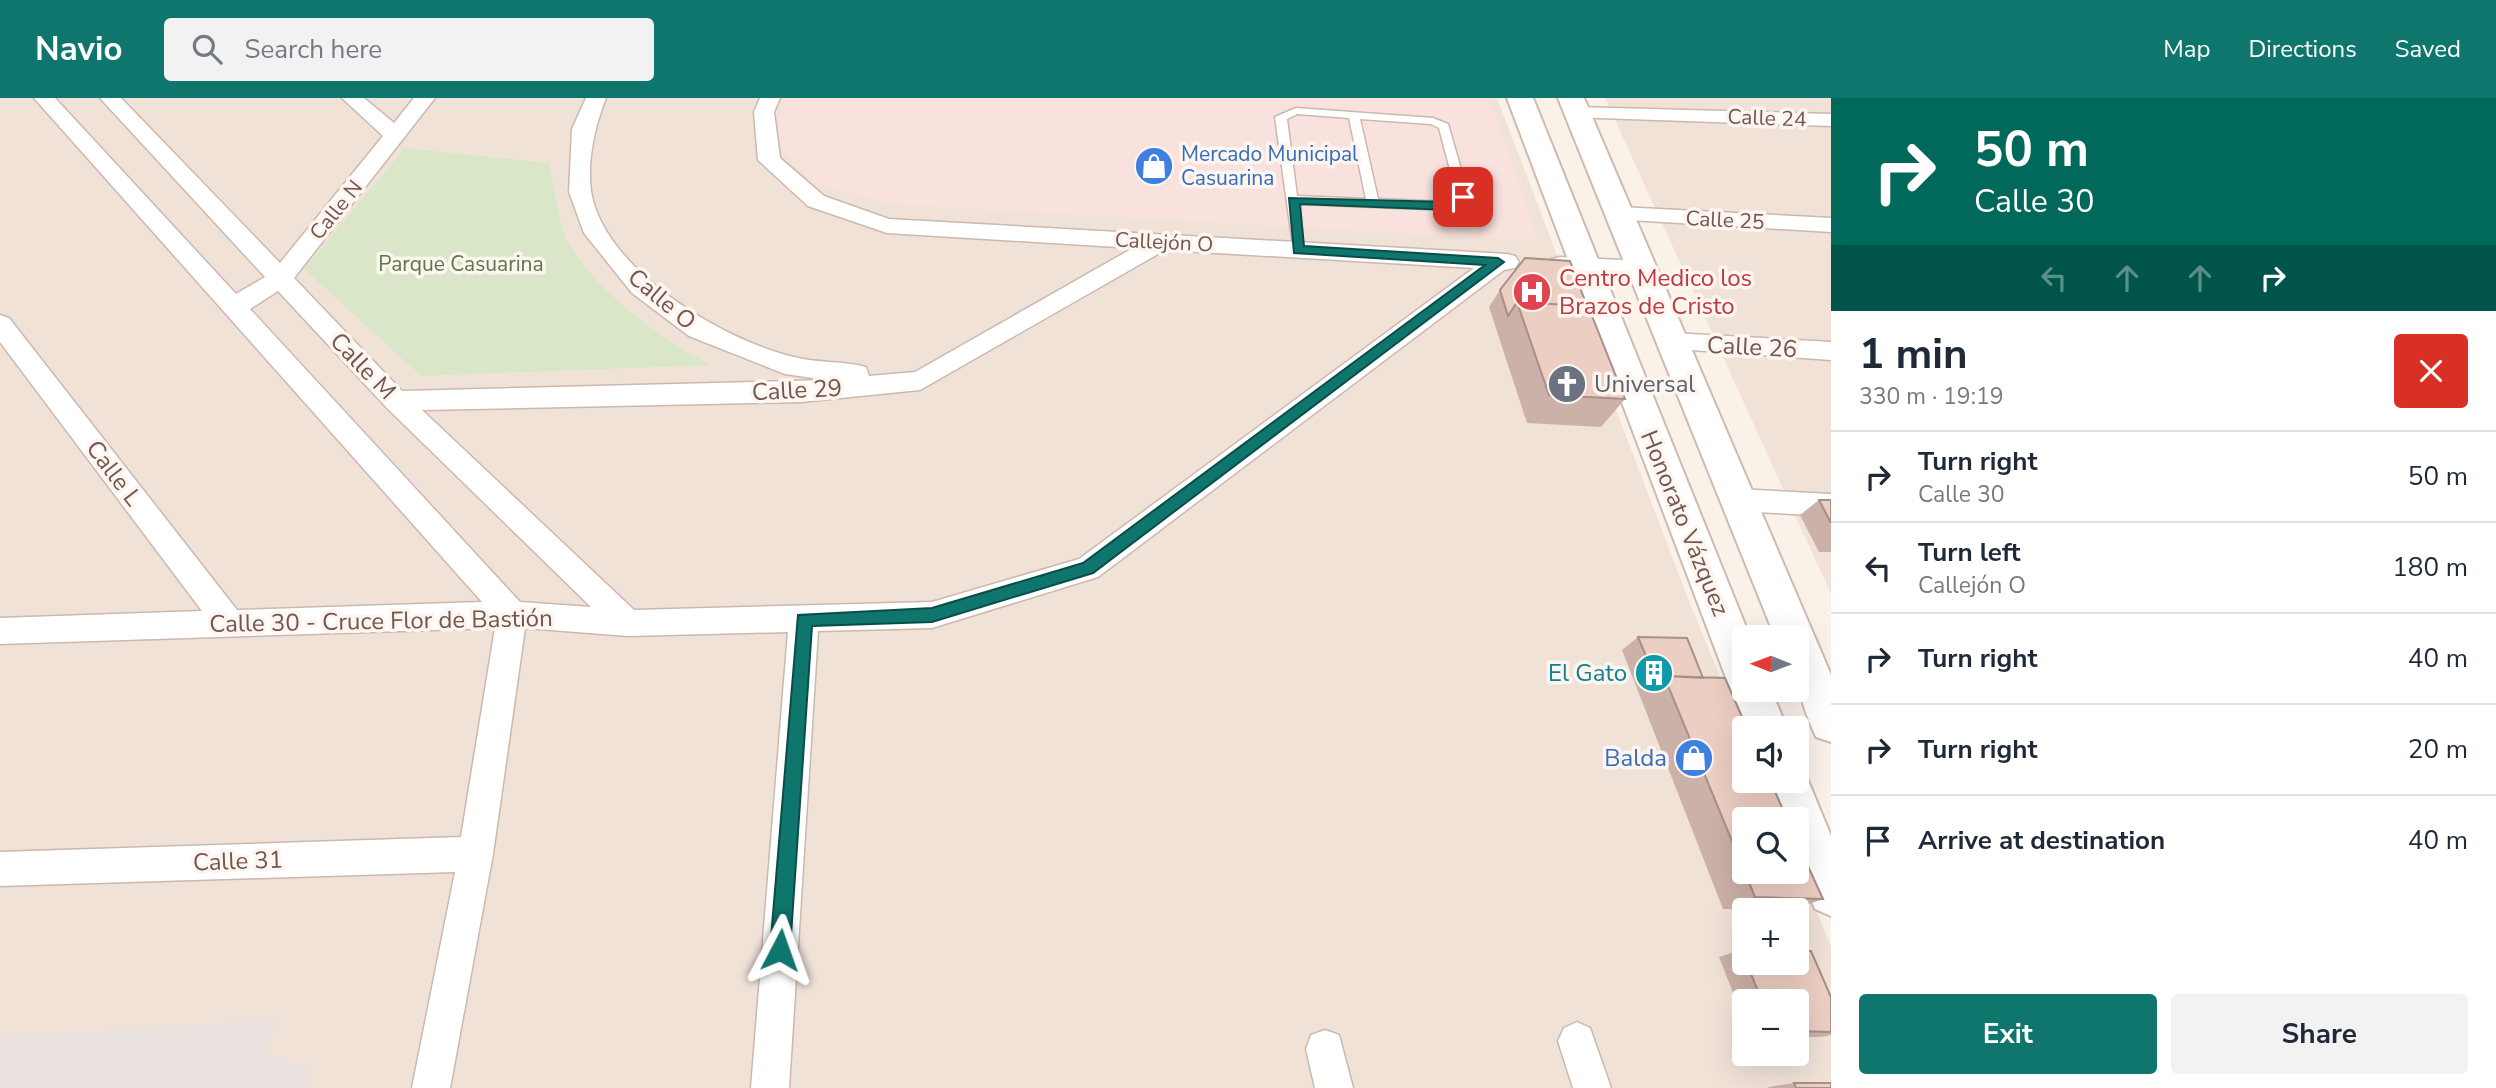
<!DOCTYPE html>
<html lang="en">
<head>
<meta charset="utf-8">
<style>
  :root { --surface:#fff; --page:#f2f2f3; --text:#1f2937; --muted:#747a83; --line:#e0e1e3; --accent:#0f766e }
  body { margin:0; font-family:"Nunito Sans",sans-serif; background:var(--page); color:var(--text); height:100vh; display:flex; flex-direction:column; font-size:26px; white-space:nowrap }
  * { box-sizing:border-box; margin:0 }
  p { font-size:23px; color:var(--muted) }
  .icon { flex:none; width:38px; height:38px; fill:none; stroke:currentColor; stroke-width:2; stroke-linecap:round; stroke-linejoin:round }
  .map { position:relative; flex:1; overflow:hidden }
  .details { display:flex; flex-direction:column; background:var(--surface); width:665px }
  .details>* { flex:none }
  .top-card { background:#00695c; color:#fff; overflow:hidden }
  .needle { width:46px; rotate:271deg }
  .buttons { position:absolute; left:1732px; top:527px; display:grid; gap:14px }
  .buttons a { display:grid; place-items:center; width:77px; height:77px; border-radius:7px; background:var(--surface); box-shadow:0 7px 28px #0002; font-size:35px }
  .pin { position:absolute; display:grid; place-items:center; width:60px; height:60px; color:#fff; margin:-30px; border-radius:14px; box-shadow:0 4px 10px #0006 }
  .me { position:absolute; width:77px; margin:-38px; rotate:4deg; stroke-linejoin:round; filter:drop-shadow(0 0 5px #0008) }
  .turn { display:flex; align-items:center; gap:24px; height:147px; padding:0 28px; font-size:32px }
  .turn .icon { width:91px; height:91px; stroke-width:2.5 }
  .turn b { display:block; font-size:49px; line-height:60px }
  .lanes { display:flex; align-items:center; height:66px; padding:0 28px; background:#0003; justify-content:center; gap:35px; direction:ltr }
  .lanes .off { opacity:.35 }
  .round { display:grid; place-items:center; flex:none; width:74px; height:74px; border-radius:7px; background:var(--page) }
  .head { display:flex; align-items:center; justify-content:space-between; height:119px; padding:0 28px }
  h1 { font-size:42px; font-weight:700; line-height:52px }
  .button { display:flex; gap:14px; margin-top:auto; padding:14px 28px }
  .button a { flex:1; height:80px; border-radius:7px; background:var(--accent); color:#fff; font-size:28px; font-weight:700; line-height:80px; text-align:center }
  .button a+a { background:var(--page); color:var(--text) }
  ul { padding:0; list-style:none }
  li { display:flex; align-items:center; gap:21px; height:91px; padding:0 28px; border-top:2px solid var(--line) }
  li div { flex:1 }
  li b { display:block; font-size:26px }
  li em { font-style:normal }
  header { display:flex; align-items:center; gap:42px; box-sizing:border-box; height:98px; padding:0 35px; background:var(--accent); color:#fff }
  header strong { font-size:33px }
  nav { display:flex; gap:38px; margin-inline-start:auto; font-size:24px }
  .search { width:490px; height:63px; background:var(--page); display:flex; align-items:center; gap:18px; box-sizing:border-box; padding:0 24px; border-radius:7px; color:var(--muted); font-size:26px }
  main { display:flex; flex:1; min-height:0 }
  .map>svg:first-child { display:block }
  .residential { fill:#f1e2d8; fill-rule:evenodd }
  .commercial { fill:#f9e2dd }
  .industrial { fill:#e9e2de }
  .green { fill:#d9e7c8 }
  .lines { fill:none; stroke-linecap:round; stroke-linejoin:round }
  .lane-casing { stroke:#cbb8af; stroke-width:3 }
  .street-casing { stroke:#cbb8af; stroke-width:3 }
  .secondary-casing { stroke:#d0bab0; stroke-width:4 }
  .lane { fill:#fff; fill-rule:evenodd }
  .street { fill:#fff; fill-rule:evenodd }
  .secondary { fill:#fff; fill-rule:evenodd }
  .wall { fill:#ccb1a8 }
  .building { fill:#edcec3; stroke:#a69088; stroke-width:2 }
  .route { fill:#0f766e; stroke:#0a4d48; stroke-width:2 }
  .labels { text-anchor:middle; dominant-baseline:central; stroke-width:7; stroke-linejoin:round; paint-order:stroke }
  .far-street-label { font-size:21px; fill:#72574f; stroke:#fdf5ef }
  .far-shop-label { font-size:21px; fill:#366cbe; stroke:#fdf5ef; text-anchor:start }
  .far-park-label { font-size:21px; fill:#5c7748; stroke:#fdf5ef }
  .health-label { font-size:24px; fill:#be3a42; stroke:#fdf5ef; text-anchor:start }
  .street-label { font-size:24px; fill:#72574f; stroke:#fdf5ef }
  .worship-label { font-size:24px; fill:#5b616d; stroke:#fdf5ef; text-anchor:start }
  .culture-label { font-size:24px; fill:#0d838f; stroke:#fdf5ef; text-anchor:end }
  .shop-label { font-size:24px; fill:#366cbe; stroke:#fdf5ef; text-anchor:end }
</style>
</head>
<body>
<header>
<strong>Navio</strong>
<div class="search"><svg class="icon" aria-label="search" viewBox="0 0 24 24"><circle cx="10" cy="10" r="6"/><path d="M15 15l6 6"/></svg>Search here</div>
<nav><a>Map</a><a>Directions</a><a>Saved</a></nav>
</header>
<main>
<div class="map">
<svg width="1831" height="990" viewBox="0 0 1831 990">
  <rect width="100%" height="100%" fill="#faf1e9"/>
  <!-- residential -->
  <path class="residential" d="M0 0H1497L1692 511 1745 639V774H1797V766L1831 848V990H0ZM1745 812H1797V864H1745ZM1745 903H1797V956H1745Z
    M1605 0H1831V496Z"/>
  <!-- commercial -->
  <path class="commercial" d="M786 0H1489L1538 143 889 106 812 84 781 52 778 20Z"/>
  <!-- industrial -->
  <path class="industrial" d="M283 921 262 952 314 974 304 990H0V939Z"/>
  <!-- green -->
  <path class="green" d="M405 50 549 65C554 87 558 125 568 144 594 192 663 242 711 267L421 278 304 171Z"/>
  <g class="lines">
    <!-- lane casing -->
    <g class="lane-casing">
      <path id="lane" d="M1296 10 1433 20 1448 26 1469 99 1451 112 1298 106 1304 152 1302 155H1294L1275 19ZM1297 16 1349 20 1366 101 1297 98 1287 21ZM1360 21 1431 26 1439 30 1457 98 1448 104 1378 101Z"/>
    </g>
    <!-- street casing -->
    <g class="street-casing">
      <path id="street" d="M34 0H55L236 196 265 179 100 0H121L280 165 383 38 342 0H364L394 25 414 0H435L294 180 402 293 827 282 785 276 689 238 632 195 584 135 569 94 572 31 586 0H606C595 28 587 62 591 93 603 172 727 245 798 260 820 265 844 263 866 269L869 278 915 274 1133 150 887 135 808 108 758 62 754 14 760 0H780L774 14 780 60 824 98 889 121 1507 156 1515 158 1519 164 1515 170 1504 172 1098 479 932 530 818 533 789 990H751L788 534 628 538 525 530 493 756 450 990H412L455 774 0 788V754L461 739 495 530 0 546V520L202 513 0 244V217L9 220 237 512 482 504ZM1165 152 1474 170 1079 461 932 504 634 512 422 312 801 304 920 292ZM278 193 387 310 591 509 520 504 250 211Z
        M1577 9 1831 16V28L1570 19 1567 15 1570 11Z
        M1620 109 1831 120V134L1612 121 1609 116 1612 111Z
        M1560 159 1642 163 1650 165 1654 171 1650 177 1642 179 1552 173 1548 167 1552 161Z
        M1672 235 1831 244V262L1663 250 1659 244 1663 238Z
        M1738 391 1831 396V418L1738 413 1728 410 1724 402 1728 394Z
        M1577 924 1590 930 1611 990H1573L1558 943 1564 930Z
        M1325 932 1339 937 1353 990H1315L1306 951 1311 937Z"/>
    </g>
    <!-- secondary casing -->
    <g class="secondary-casing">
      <path id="secondary" d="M1507 0H1533L1750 539H1745V592H1771L1787 630H1745Z
        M1558 0H1584L1831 577V644L1816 639C1797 596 1797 585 1797 539H1775Z
        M1797 666 1802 668 1831 738V818L1815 811 1797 766V721H1780L1766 682H1797Z"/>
    </g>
    <!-- lane -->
    <use href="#lane" class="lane"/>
    <!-- street -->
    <use href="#street" class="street"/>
    <!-- secondary -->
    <use href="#secondary" class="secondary"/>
  </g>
  <!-- wall -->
  <path class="wall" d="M1500 192 1587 208 1625 301 1601 329 1527 325 1489 209Z
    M1819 402H1831V454H1819L1800 417Z
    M1638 539 1703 580 1823 801 1792 812 1723 811 1622 552Z
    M1741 852H1745V864H1797L1831 934V937L1820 939H1797V903H1745V925L1719 859Z
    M1794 985 1831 990H1769L1768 989Z"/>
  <!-- building -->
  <path class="building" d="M1525 160 1570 163 1587 208 1517 204 1508 218 1500 192Z
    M1517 204 1588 208 1625 301 1549 297Z
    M1819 402H1831V425Z
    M1638 539 1687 540 1703 580 1664 578 1657 584Z
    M1664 578 1725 580 1747 630H1745V682H1770L1787 721H1745V774H1797V744L1823 801 1755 799Z
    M1797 853H1811L1831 899V934L1797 933V903H1762L1746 864H1797Z
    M1794 985H1831V990H1796Z"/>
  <!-- route -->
  <path class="route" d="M1459 97 1469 99 1451 112 1300 106 1304 148 1498 160 1504 164 1093 475 932 524 812 528 790 852 787 859 780 862 773 859 770 852 798 517 932 510 1083 465 1485 167 1294 155 1289 100 1449 104Z"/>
  <!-- icons -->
  <defs>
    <g id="shop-disc" transform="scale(2.0125)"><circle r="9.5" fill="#3f7fe0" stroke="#fdf5ef"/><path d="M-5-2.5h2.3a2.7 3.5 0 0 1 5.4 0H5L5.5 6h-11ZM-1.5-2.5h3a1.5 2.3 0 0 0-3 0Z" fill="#fff"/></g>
    <g id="hospital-disc" transform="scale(2.0125)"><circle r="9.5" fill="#e0444e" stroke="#fdf5ef"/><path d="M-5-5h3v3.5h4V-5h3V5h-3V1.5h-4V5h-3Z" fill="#fff"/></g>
    <g id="church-disc" transform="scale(2.0125)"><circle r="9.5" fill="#6b7280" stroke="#fdf5ef"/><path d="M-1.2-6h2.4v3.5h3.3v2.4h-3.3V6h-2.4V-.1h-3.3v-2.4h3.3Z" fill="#fff"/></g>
    <g id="building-disc" transform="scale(2.0125)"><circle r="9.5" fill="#0f9aa8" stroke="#fdf5ef"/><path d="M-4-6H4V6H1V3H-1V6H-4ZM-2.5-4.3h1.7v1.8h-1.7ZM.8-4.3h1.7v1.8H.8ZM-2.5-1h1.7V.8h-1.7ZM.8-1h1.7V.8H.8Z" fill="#fff"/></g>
  </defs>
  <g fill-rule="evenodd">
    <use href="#shop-disc" x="1154" y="68"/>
    <use href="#hospital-disc" x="1532" y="194"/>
    <use href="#church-disc" x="1567" y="286"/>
    <use href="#building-disc" x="1654" y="575"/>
    <use href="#shop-disc" x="1694" y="660"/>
  </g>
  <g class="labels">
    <!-- far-street labels -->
    <g class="far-street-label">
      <text transform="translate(1767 20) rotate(2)">Calle 24</text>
      <text transform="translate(336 112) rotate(-51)">Calle N</text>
      <text transform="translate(1725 122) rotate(3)">Calle 25</text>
      <text transform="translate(1164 144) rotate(3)">Callejón O</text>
    </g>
    <!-- far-shop labels -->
    <g class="far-shop-label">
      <text x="1181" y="56">Mercado Municipal<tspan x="1181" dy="24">Casuarina</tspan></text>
    </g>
    <!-- far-park labels -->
    <g class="far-park-label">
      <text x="461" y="166">Parque Casuarina</text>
    </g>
    <!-- health labels -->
    <g class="health-label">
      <text x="1559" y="180">Centro Medico los<tspan x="1559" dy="28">Brazos de Cristo</tspan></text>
    </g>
    <!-- street labels -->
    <g class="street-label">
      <text transform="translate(662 201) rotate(40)">Calle O</text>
      <text transform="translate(1752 249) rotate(3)">Calle 26</text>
      <text transform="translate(363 268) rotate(46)">Calle M</text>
      <text transform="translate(797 292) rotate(-3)">Calle 29</text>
      <text transform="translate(114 375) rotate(53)">Calle L</text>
      <text transform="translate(1685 425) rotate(68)">Honorato Vázquez</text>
      <text transform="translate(381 523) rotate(-1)">Calle 30 - Cruce Flor de Bastión</text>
      <text transform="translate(238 763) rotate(-2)">Calle 31</text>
    </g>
    <!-- worship labels -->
    <g class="worship-label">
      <text x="1594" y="286">Universal</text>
    </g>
    <!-- culture labels -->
    <g class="culture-label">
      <text x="1627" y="575">El Gato</text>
    </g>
    <!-- shop labels -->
    <g class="shop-label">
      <text x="1667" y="660">Balda</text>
    </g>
  </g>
</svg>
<div class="buttons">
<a><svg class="needle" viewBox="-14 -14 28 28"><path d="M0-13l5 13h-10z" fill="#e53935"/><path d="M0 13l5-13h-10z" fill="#747a83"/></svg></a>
<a><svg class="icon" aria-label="sound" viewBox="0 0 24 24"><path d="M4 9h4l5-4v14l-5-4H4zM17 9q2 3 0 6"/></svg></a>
<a><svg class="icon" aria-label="search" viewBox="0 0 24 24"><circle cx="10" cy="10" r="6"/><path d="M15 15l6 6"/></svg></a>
<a>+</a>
<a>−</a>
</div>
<div class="pin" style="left:1463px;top:99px;background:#d93025"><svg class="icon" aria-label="arrive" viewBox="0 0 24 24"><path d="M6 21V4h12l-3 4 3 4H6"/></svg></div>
<svg class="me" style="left:780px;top:852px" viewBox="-20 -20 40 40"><path d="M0-17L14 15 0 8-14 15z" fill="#0f766e" stroke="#fff" stroke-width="4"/></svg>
</div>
<section class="details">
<div class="top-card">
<div class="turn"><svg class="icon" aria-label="right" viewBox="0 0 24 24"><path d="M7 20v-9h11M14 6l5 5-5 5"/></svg><div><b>50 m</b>Calle 30</div></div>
<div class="lanes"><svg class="icon off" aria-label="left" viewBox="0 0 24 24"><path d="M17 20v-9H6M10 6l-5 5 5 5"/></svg><svg class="icon off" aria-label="ahead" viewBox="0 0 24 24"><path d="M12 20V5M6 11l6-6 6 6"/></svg><svg class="icon off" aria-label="ahead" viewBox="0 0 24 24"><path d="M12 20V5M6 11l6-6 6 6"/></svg><svg class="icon" aria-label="right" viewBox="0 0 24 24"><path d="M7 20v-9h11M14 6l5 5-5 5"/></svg></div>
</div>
<div class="head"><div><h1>1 min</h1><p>330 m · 19:19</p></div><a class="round" style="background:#d93025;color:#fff"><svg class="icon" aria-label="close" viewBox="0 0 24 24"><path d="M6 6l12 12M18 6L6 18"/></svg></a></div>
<ul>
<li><svg class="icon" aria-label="right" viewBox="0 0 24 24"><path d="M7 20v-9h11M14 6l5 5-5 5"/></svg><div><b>Turn right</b><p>Calle 30</p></div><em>50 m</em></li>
<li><svg class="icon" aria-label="left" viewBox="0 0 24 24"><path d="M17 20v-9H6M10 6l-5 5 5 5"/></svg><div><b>Turn left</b><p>Callejón O</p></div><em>180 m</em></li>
<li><svg class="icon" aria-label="right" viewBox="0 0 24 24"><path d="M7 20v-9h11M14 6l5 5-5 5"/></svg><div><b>Turn right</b></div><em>40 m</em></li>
<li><svg class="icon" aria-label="right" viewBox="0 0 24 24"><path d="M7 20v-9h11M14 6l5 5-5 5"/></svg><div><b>Turn right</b></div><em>20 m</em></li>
<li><svg class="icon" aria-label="arrive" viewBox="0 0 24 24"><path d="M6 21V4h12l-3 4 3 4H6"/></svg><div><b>Arrive at destination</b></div><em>40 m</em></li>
</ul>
<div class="button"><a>Exit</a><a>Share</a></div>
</section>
</main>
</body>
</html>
